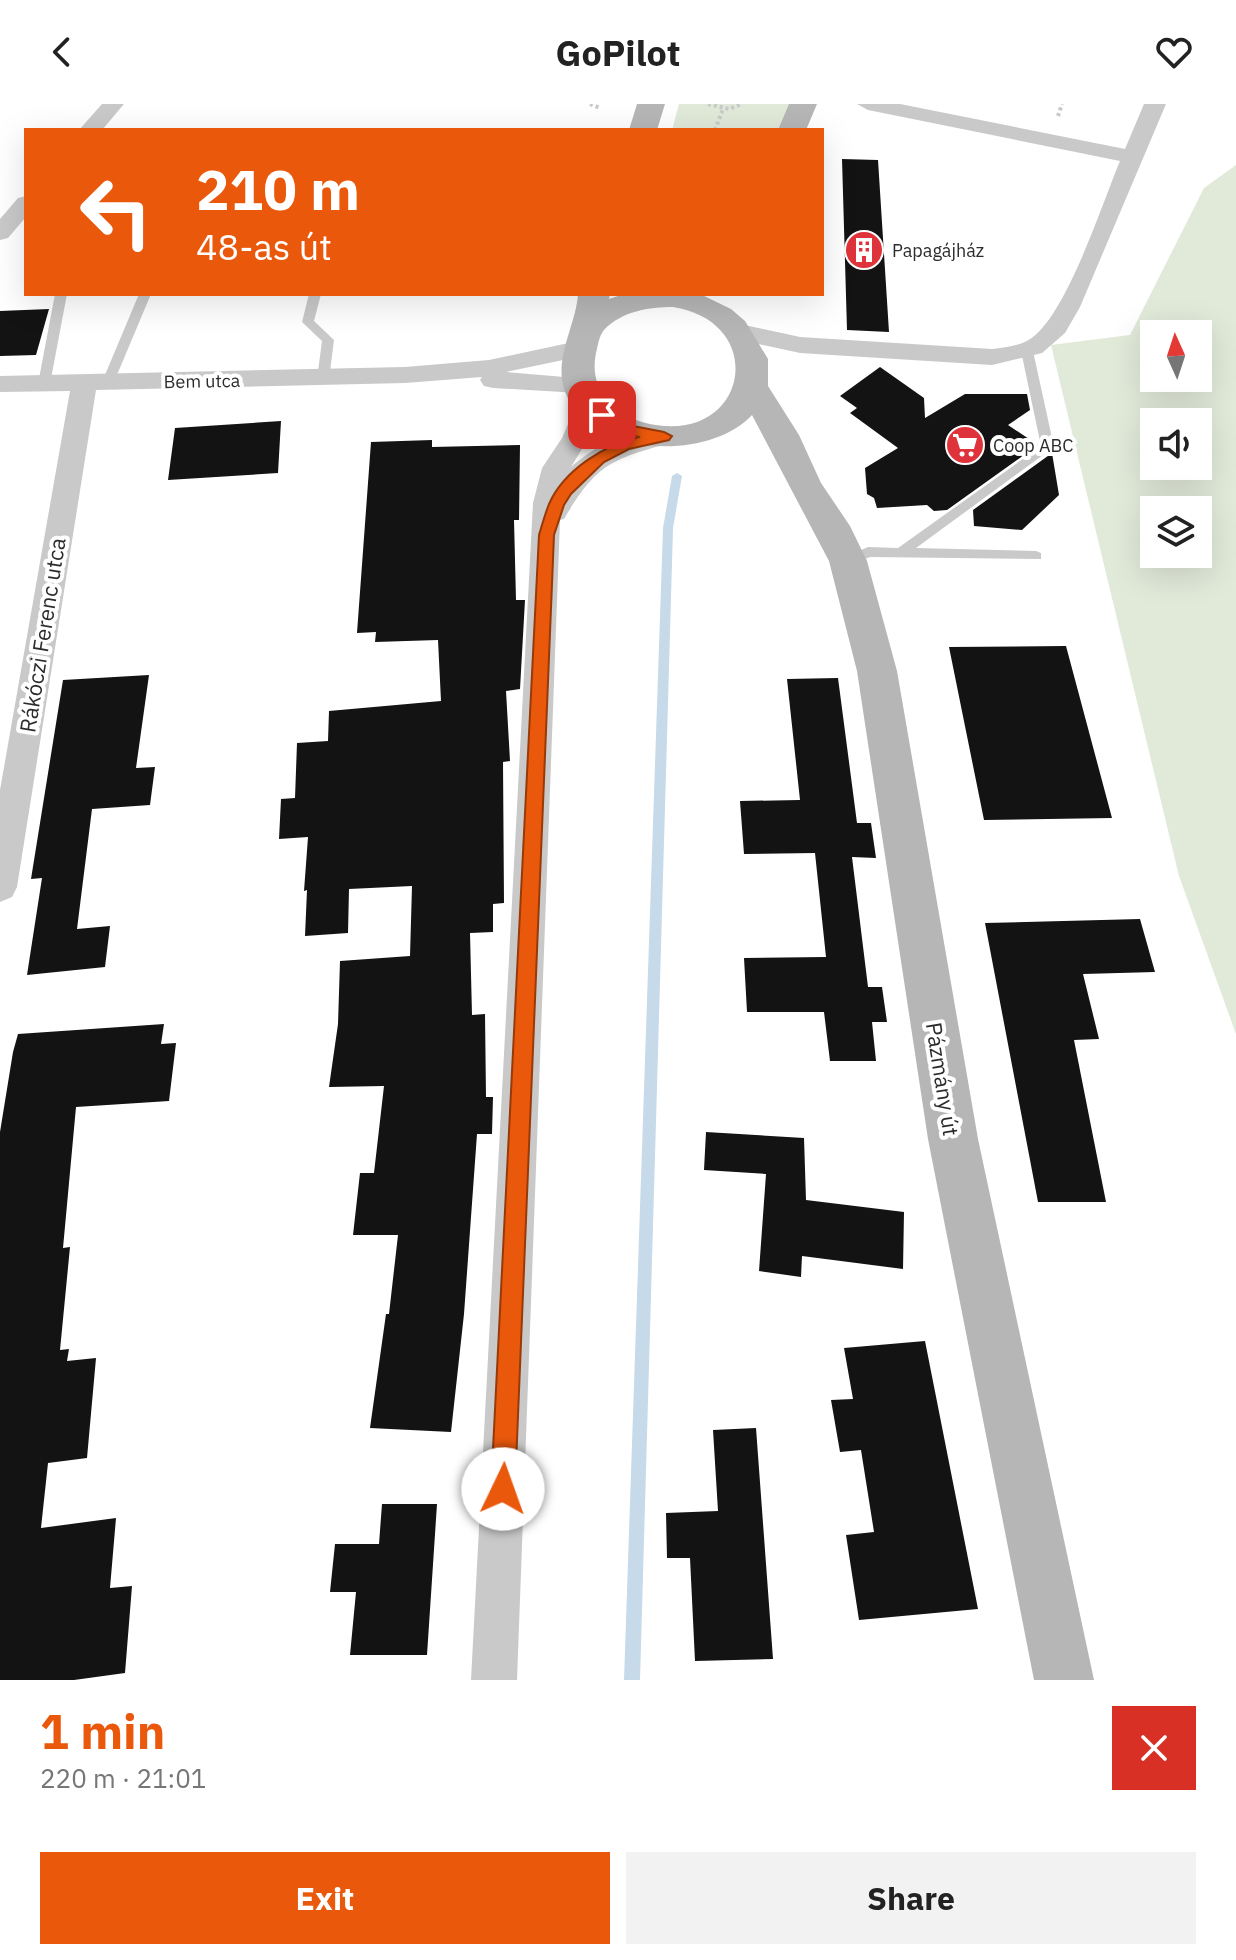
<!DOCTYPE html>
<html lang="en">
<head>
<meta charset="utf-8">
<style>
  :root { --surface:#fff; --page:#f2f2f2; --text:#222; --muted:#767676; --accent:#ea580c }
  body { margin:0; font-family:"IBM Plex Sans",sans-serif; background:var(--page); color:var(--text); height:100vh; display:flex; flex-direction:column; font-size:30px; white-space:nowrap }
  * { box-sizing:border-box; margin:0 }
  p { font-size:26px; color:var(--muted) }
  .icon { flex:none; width:44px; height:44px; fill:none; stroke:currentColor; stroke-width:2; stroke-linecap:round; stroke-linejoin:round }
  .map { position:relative; height:1576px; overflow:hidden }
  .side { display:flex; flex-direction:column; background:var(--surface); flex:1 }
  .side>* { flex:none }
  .guide { position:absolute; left:24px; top:24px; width:800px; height:168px; border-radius:0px; box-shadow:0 8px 32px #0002; background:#ea580c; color:#fff; overflow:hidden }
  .needle { width:52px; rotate:357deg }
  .buttons { position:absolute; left:1140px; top:216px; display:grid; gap:16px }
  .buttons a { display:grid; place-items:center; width:72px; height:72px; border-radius:0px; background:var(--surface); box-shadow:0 8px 32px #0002; font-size:40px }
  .pin { position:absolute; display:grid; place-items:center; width:68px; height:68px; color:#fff; margin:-34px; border-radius:16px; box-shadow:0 4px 12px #0006 }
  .me { position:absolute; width:88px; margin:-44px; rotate:3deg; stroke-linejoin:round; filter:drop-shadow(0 0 6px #0008) }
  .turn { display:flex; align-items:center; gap:28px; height:168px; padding:0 40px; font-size:36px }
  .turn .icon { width:104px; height:104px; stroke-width:2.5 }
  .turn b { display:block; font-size:56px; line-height:68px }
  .round { display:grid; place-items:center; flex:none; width:84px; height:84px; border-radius:0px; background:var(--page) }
  .head { display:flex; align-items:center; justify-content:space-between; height:136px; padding:0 40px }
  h1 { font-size:48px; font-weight:700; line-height:60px; color:var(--accent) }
  .action { display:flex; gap:16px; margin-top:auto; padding:16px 40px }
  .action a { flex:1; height:92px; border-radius:0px; background:var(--accent); color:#fff; font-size:32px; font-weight:700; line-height:92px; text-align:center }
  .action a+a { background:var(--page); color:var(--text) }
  header { display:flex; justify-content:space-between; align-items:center; height:104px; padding:0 40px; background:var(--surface); font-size:36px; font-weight:700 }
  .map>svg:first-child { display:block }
  .green { fill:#e1e9d9; fill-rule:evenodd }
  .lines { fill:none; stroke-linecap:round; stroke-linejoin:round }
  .stream { fill:#c6dae9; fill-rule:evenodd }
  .building { fill:#131313 }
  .path { stroke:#c9c9c9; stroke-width:4; stroke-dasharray:3 3; stroke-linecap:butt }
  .service { fill:#c9c9c9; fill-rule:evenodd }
  .minor { fill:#c9c9c9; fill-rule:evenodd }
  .secondary { fill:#b6b6b6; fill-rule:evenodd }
  .route { fill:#ea580c; stroke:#983908; stroke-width:2 }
  .labels { text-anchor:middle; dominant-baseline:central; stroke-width:8; stroke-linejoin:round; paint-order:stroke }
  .far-poi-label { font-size:18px; fill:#2c2c2c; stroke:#fff; text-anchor:start }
  .far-street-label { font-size:18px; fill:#2c2c2c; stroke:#fff }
  .street-label { font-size:22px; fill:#2c2c2c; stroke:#fff }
</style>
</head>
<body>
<header><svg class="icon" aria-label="back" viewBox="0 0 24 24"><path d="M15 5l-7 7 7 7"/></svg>GoPilot<svg class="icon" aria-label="heart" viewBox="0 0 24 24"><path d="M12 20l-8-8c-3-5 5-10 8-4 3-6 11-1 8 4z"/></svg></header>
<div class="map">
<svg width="1236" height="1576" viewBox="0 0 1236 1576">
  <rect width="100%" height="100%" fill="#fff"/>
  <!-- green -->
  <path class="green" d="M679 0H801L792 26H672Z
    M1236 61V930L1179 772 1051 241 1130 231 1204 84ZM1154 230H1198V274H1154ZM1154 318H1198V362H1154ZM1154 406H1198V450H1154Z"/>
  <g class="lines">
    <!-- stream -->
    <path class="stream" d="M677 369 682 372 673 424 640 1576H624L663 424 672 372Z"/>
  </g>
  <!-- building -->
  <path class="building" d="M842 55 878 56 889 228 847 226Z
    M49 205 36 251 0 252V207Z
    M880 263 924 294 925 314 965 290H1027L1030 306 1008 321 1038 341 947 406 934 407 927 401 877 404 874 394 867 390 865 364 898 344 850 309 857 304 840 292Z
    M281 317 278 369 168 376 175 324Z
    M432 336V343L520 341 519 416H514L516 496H525L520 585 506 587 510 657 503 658 504 799 493 800V828L470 829 472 911 485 910 486 993H493L492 1030H477L464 1210 451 1328 370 1324 386 1210H389L398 1131H353L360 1069H374L384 982 329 983 338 920 340 857 410 852 412 782 349 785 348 829 305 832 307 786 304 787 308 733 279 735 281 695 295 694 297 639 328 637 329 607 441 597 438 536 375 538 376 528 357 529 371 338Z
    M1052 349 1059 391 1022 426 974 422 973 406Z
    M1066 542 1112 714 984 716 949 543Z
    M149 571 136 664 155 663 150 701 92 705 77 825 110 822 105 863 27 871 42 774 31 775 63 576Z
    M838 574 857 719H871L876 754 852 753 868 883H882L887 918H872L876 957H830L824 908H747L744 854 826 853 815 749 744 750 740 697 800 696 787 575Z
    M1140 815 1155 868 1083 870 1099 935 1074 936 1106 1098H1038L985 819Z
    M164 920 161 940 176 939 169 997 76 1003 63 1144 70 1143 60 1246 69 1245 67 1257 96 1254 87 1354 48 1359 41 1424 116 1414 110 1484 132 1482 125 1569 74 1576H0V1028L13 948 18 930Z
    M706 1028 804 1034 806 1096 904 1108 903 1165 802 1152 801 1173 759 1167 766 1070 704 1066Z
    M925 1237 978 1505 859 1516 846 1431 874 1428 861 1346 840 1348 831 1296 853 1295 844 1244Z
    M756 1324 773 1555 695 1557 690 1454H667L666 1409 718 1407 713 1326Z
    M382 1400H437L427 1551H350L356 1488H330L335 1440H379Z"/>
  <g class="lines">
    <!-- path -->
    <path class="path" d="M590 0 600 4
      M708 0 729 5 742 0
      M1058 12 1062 0
      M715 26 723 5"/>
    <!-- service -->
    <path class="service" d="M55 190H67L50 280 44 284 38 280Z
      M139 190H151L114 278 112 281H104L102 278Z
      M309 190H321L314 217 334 236 329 275 323 279 317 275 322 237 302 218Z
      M1027 243 1033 247 1054 343 916 444 1036 447 1041 449V455L870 453 848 462 843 460V454L868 443 898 444 1041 342 1021 247Z"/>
    <!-- minor -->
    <path class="minor" d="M102 0H124L102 26H79Z
      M857 0H900L1125 45 1144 0H1166L1080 203 1065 229 1042 249 992 261 800 249 731 234 728 228 731 222 740 220 800 233 992 245C1007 243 1021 242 1033 233 1068 206 1102 100 1120 57L868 6Z
      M26 92V113L8 134 0 136V115L18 94Z
      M578 237 587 239 591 245 587 251 506 268 588 275 592 281 588 287 579 289 493 284 484 282 480 276 482 273 405 279 96 286 17 783 12 793 0 798V686L70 287 0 288V272L405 263 489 256Z
      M589 289 598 292 602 298 588 335 571 363C595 342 640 316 673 326L677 332 673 338C611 356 598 358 564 415L560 416 517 1576H471L533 399 542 364 562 334 580 292Z"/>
    <!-- secondary -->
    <path class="secondary" d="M637 0H665L657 26H629Z
      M789 0H817L806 26H778Z
      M578 190H610L609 195 624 190H700L731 205 745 217 768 255V282L799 331 821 379 850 422 867 457 897 567 978 1035 1094 1576H1034L928 1035 857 567 829 457 752 311C708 359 581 354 563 281 556 250 576 220 578 190ZM673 203C773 219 746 347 642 318 609 308 589 282 596 249 598 241 599 232 604 226 622 207 649 203 673 203Z"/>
  </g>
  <!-- route -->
  <path class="route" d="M602 306 633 322 664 328 672 332 669 336 629 345 604 358 571 390 564 401 554 431 515 1385 511 1393 503 1397 495 1393 491 1385 539 431C542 421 545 410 549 400 564 366 605 340 640 333L624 330 597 314V308Z"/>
  <!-- icons -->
  <defs>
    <g id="building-disc" transform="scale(2)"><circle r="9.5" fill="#de333b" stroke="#fff"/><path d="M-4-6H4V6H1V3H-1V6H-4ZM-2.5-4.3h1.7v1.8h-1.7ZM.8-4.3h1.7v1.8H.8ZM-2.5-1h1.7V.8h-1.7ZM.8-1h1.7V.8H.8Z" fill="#fff"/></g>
    <g id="supermarket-disc" transform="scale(2)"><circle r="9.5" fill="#de333b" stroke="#fff"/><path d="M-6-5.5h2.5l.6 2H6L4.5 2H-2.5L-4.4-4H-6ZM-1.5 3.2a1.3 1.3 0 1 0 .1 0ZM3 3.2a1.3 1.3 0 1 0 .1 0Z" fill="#fff"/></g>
  </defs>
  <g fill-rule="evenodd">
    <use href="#building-disc" x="864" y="146"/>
    <use href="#supermarket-disc" x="965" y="341"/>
  </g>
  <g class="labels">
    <!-- far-poi labels -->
    <g class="far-poi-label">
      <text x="892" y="146">Papagájház</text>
      <text x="993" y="341">Coop ABC</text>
    </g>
    <!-- far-street labels -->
    <g class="far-street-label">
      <text transform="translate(202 277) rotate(-1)">Bem utca</text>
    </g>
    <!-- street labels -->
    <g class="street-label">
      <text transform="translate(42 531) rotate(-81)">Rákóczi Ferenc utca</text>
      <text transform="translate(943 975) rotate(81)">Pázmány út</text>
    </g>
  </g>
</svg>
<div class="buttons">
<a><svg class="needle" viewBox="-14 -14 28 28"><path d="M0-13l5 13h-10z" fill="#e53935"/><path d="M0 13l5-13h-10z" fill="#767676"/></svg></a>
<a><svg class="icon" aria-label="sound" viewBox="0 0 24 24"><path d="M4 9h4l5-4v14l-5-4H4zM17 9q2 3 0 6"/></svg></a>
<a><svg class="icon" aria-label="layers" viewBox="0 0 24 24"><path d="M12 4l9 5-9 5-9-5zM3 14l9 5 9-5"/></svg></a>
</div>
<div class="pin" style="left:602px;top:311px;background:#d93025"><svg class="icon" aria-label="arrive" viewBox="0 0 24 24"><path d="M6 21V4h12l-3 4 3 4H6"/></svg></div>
<svg class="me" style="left:503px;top:1385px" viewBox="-20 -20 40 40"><circle r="19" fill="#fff"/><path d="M0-13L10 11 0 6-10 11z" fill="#ea580c"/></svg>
<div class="guide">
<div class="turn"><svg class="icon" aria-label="left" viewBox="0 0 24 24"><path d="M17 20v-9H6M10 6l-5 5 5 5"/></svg><div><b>210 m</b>48-as út</div></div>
</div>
</div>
<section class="side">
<div class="head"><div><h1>1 min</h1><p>220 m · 21:01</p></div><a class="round" style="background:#d93025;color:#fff"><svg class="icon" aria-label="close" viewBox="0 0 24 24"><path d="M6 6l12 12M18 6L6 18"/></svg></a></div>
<div class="action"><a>Exit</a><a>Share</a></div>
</section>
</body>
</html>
